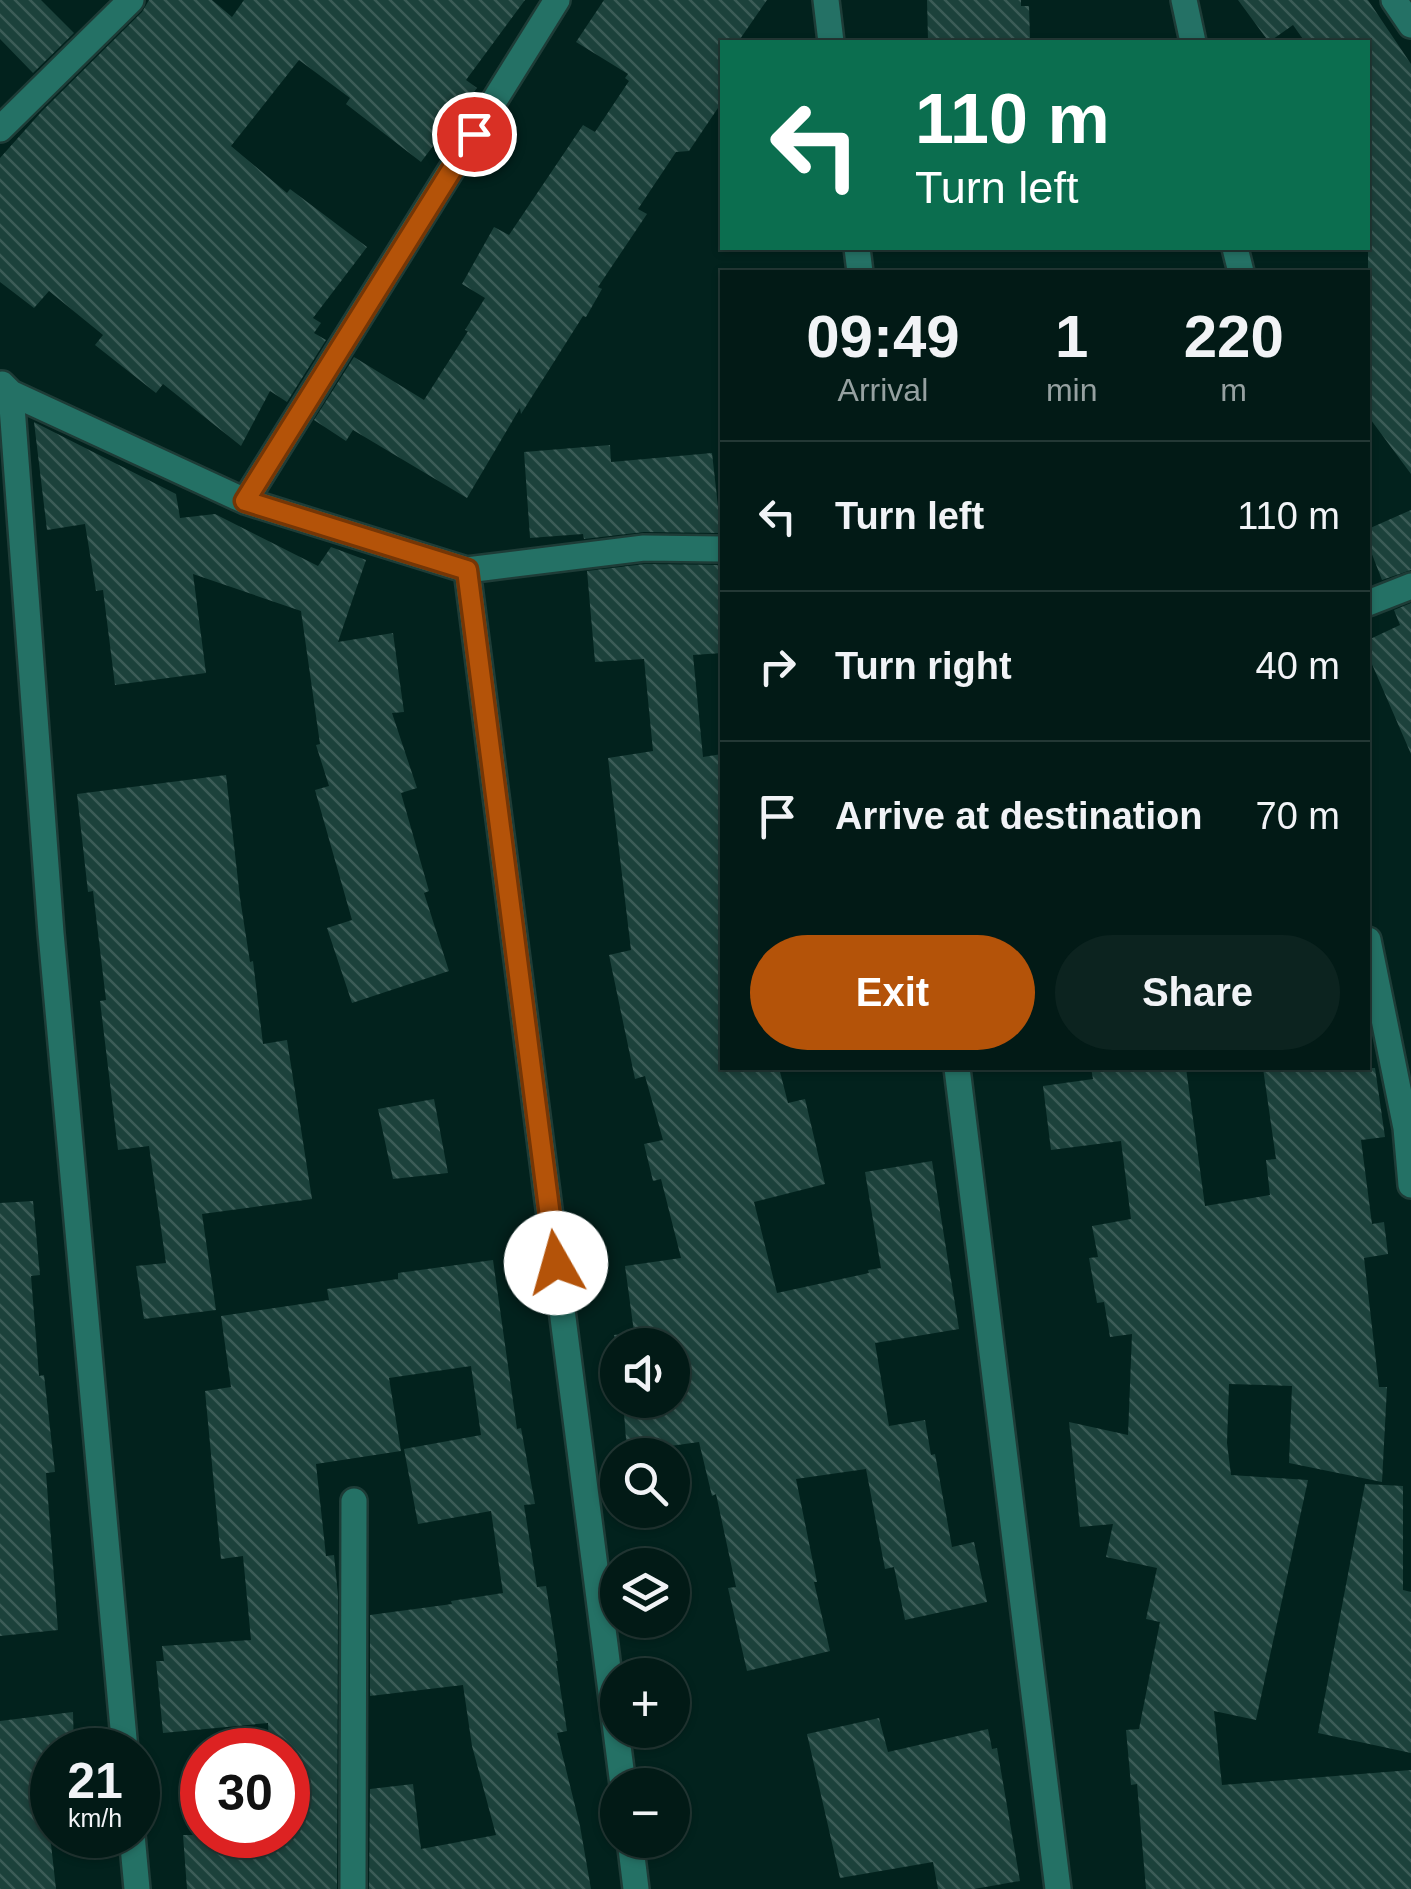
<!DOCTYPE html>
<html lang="en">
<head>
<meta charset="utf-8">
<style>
  :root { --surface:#021a16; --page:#0c231f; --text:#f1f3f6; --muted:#96a1a1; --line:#233835; --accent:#b45309 }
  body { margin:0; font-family:Helvetica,sans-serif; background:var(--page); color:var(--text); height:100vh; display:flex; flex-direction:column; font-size:38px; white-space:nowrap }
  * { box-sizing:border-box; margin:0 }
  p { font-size:32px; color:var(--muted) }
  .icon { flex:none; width:55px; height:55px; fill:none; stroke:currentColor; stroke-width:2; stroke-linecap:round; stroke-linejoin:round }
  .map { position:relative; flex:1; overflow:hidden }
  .panel { position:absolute; left:720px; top:270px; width:650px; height:800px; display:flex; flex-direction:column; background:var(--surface); border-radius:0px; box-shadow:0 2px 8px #0004,0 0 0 2px var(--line) }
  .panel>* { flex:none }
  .top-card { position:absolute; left:720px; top:40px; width:650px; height:210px; border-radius:0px; box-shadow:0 2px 8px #0004,0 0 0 2px var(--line); background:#0b6e4f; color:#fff; overflow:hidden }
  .buttons { position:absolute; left:600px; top:1328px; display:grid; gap:20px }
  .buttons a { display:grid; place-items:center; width:90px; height:90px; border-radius:50%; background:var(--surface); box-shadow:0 2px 8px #0004,0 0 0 2px var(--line); font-size:50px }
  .speed { position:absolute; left:30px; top:1728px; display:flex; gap:20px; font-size:50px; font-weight:700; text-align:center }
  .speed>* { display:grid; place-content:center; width:130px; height:130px; border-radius:50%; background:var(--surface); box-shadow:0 2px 8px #0004,0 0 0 2px var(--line); line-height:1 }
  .speed small { font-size:25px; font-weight:400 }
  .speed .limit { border:15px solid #d22; background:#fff; color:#111 }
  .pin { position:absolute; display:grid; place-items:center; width:85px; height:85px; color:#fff; margin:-42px; border:5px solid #fff; border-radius:50%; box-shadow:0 2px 10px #0007 }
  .me { position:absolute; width:110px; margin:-55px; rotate:353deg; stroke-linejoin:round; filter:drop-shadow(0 0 8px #0008) }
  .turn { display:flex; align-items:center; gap:35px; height:210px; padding:0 30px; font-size:45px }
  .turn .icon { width:130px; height:130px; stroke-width:2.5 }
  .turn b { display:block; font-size:70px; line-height:85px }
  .eta { display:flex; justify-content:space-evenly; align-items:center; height:170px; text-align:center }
  .eta b { font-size:60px; font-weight:800; line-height:70px }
  .button { display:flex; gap:20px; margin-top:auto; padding:20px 30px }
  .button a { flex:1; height:115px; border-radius:60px; background:var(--accent); color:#fff; font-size:40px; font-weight:800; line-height:115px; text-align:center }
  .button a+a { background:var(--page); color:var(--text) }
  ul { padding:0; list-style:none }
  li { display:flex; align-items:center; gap:30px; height:150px; padding:0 30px; border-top:2px solid var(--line) }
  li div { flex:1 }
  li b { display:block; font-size:38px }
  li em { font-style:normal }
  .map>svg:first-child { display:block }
  .building { fill:url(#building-back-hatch) }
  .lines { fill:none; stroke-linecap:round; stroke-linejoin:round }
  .minor-casing { stroke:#1e3c37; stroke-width:30 }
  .minor { stroke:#247165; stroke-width:25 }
  .route-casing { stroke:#753606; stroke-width:25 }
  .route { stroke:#b45309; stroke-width:18 }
</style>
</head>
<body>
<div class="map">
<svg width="1411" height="1889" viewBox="0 0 1411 1889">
  <defs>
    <pattern id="building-back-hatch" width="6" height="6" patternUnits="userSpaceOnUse" patternTransform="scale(2.5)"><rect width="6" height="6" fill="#1c413b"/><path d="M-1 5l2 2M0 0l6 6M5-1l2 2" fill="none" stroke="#3c5c57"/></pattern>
  </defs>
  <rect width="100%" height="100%" fill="#02221d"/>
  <!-- building -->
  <path class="building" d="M0 0H41L74 33 33 73 0 39Z
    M149 0H212L232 17 244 0H525L466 80 477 88 421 162 346 104 350 98 299 60 231 146 287 193 290 189 367 247 313 318 321 323 314 333 326 340 287 402 270 391 241 446 163 384 156 393 95 345 103 335 49 291 34 308 0 282V158L42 111 142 12Z
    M604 0H767L738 42H722V102L689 151 676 152 638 209 647 214 598 287 602 289 586 317 583 316 521 414 520 408 467 498 353 430 346 441 314 420 354 357 424 400 468 331 465 330 485 298 462 284 494 227 509 235 583 125 595 132 629 81 625 78 628 74 576 42Z
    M927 0H1021V6H1029L1030 39 928 40Z
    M1238 0H1368L1411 64V474L1368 416V42H1305L1293 25 1269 42Z
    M34 422 176 494 180 518 215 514 318 566 331 547 366 560 338 642 393 633 404 712 392 713 417 788 401 793 429 891 424 893 449 971 352 1003 327 928 352 920 315 790 329 786 316 745 320 744 301 611 193 574 206 673 115 685 103 590 96 591 85 524 47 530Z
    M610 445 611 462 712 453 721 533 644 532 584 539 583 534 530 538 524 452Z
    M1411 510V570L1382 580 1368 544V529Z
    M645 564 722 565V653L693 655 703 757 722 754V1068H779L788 1103 805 1099 825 1184 754 1202 777 1293 869 1273 868 1270 881 1268 865 1172 932 1161 959 1329 875 1343 889 1426 925 1420 931 1455 935 1454 952 1547 974 1542 987 1602 905 1620 894 1567 885 1569 866 1469 796 1479 817 1582H814L830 1651 747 1671 728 1588 736 1587 716 1494 712 1496 699 1442 627 1452 623 1400H672V1345H618V1358L614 1335 634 1332 625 1266 681 1258 661 1179 653 1181 644 1144 663 1140 645 1076 635 1079 609 955 631 950 608 758 653 751 644 659 595 662 587 571Z
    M1411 603V754L1368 655V640L1400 625 1394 610Z
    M226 775 240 898 250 962 253 961 263 1044 287 1040 312 1199 202 1214 216 1310 144 1319 136 1266 166 1263 149 1146 118 1150 100 1001 106 1000 93 891 88 892 77 794Z
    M1091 1068H1186L1205 1206 1270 1195 1266 1160 1276 1159 1263 1068H1375L1385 1137 1361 1140 1372 1224 1384 1222 1388 1254 1364 1258 1379 1387H1387L1382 1482 1289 1463 1292 1386 1229 1384 1227 1443 1231 1475 1308 1480 1256 1720 1214 1711 1222 1785 1411 1770V1889H1146L1137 1784 1131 1785 1126 1730 1139 1729 1160 1622 1146 1619 1157 1568 1106 1557 1113 1524 1080 1527 1069 1422 1128 1435 1132 1334 1110 1337 1104 1302 1097 1303 1089 1258 1098 1257 1092 1226 1131 1219 1121 1141 1051 1150 1043 1086 1093 1079Z
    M434 1099 448 1173 393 1179 378 1109Z
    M33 1201 40 1275 31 1276 39 1376 44 1375 55 1472 46 1473 58 1630 0 1636V1203Z
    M493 1260 517 1429 521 1428 535 1504 524 1505 537 1587 546 1586 558 1661H556L567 1731 557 1733 580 1826 591 1889H369L370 1789 413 1784 421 1849 496 1835 472 1746 463 1685 370 1696V1615L452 1604 451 1601 503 1593 491 1511 418 1524 404 1449 481 1435 471 1366 389 1378 401 1451 316 1464 326 1556 334 1555 338 1595 337 1889H187L183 1835H288V1750H269L268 1723 163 1733 156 1661H164L162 1646 251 1640 243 1556 221 1559 205 1391 231 1387 221 1316 329 1300 327 1289 398 1279V1273Z
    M1365 1484 1403 1486V1590L1411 1592V1753L1318 1733Z
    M73 1712 74 1750H52V1789L45 1790 56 1889H0V1721Z
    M879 1718 888 1752 988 1729 992 1749 997 1748 1020 1881 974 1889H938L933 1862 840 1878 807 1734Z"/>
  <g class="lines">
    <!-- minor casing -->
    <g class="minor-casing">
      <path id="minor" d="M826 0 831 42
        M1184 0 1193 42
        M1394 0 1411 25
        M0 129 131 0
        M857 248 860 272
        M1235 248 1241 272
        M2 384 11 393 245 501 467 570 644 548 722 549
        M11 393 51 933 125 1750
        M245 501 557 0
        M467 570 623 1785
        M1368 603 1411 586
        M1368 940 1406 1128 1411 1185
        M957 1068 1058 1889
        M132 1835 137 1889
        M630 1840 636 1889
        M353 1889 354 1501"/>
    </g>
    <!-- minor -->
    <use href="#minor" class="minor"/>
  </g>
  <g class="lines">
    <!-- route casing -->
    <g class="route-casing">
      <path id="route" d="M474 134 245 501 467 570 556 1263"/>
    </g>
    <!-- route -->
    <use href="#route" class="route"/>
  </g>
</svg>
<div class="buttons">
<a><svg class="icon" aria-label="sound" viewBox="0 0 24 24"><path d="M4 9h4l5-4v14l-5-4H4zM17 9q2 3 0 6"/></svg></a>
<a><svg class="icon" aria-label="search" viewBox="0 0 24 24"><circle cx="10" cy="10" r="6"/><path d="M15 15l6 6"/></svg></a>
<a><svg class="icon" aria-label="layers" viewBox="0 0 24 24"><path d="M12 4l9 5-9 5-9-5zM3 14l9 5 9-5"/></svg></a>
<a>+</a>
<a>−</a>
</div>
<div class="speed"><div>21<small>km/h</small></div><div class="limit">30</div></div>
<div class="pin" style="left:474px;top:134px;background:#d93025"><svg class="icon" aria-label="arrive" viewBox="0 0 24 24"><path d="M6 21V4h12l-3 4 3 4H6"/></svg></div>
<svg class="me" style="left:556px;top:1263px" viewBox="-20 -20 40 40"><circle r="19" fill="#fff"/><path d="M0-13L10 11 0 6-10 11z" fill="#b45309"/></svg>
<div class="top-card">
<div class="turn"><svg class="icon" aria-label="left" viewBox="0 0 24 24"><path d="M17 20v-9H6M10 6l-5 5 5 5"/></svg><div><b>110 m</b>Turn left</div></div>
</div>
<section class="panel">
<div class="eta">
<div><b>09:49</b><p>Arrival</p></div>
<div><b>1</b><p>min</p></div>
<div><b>220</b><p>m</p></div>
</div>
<ul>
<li><svg class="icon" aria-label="left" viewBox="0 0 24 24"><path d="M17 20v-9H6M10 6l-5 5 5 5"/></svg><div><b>Turn left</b></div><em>110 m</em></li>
<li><svg class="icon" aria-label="right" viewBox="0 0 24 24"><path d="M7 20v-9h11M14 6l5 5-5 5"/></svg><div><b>Turn right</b></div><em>40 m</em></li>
<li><svg class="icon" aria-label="arrive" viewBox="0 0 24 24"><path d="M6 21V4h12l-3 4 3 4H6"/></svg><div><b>Arrive at destination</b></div><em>70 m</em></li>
</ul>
<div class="button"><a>Exit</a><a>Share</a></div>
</section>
</div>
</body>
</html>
